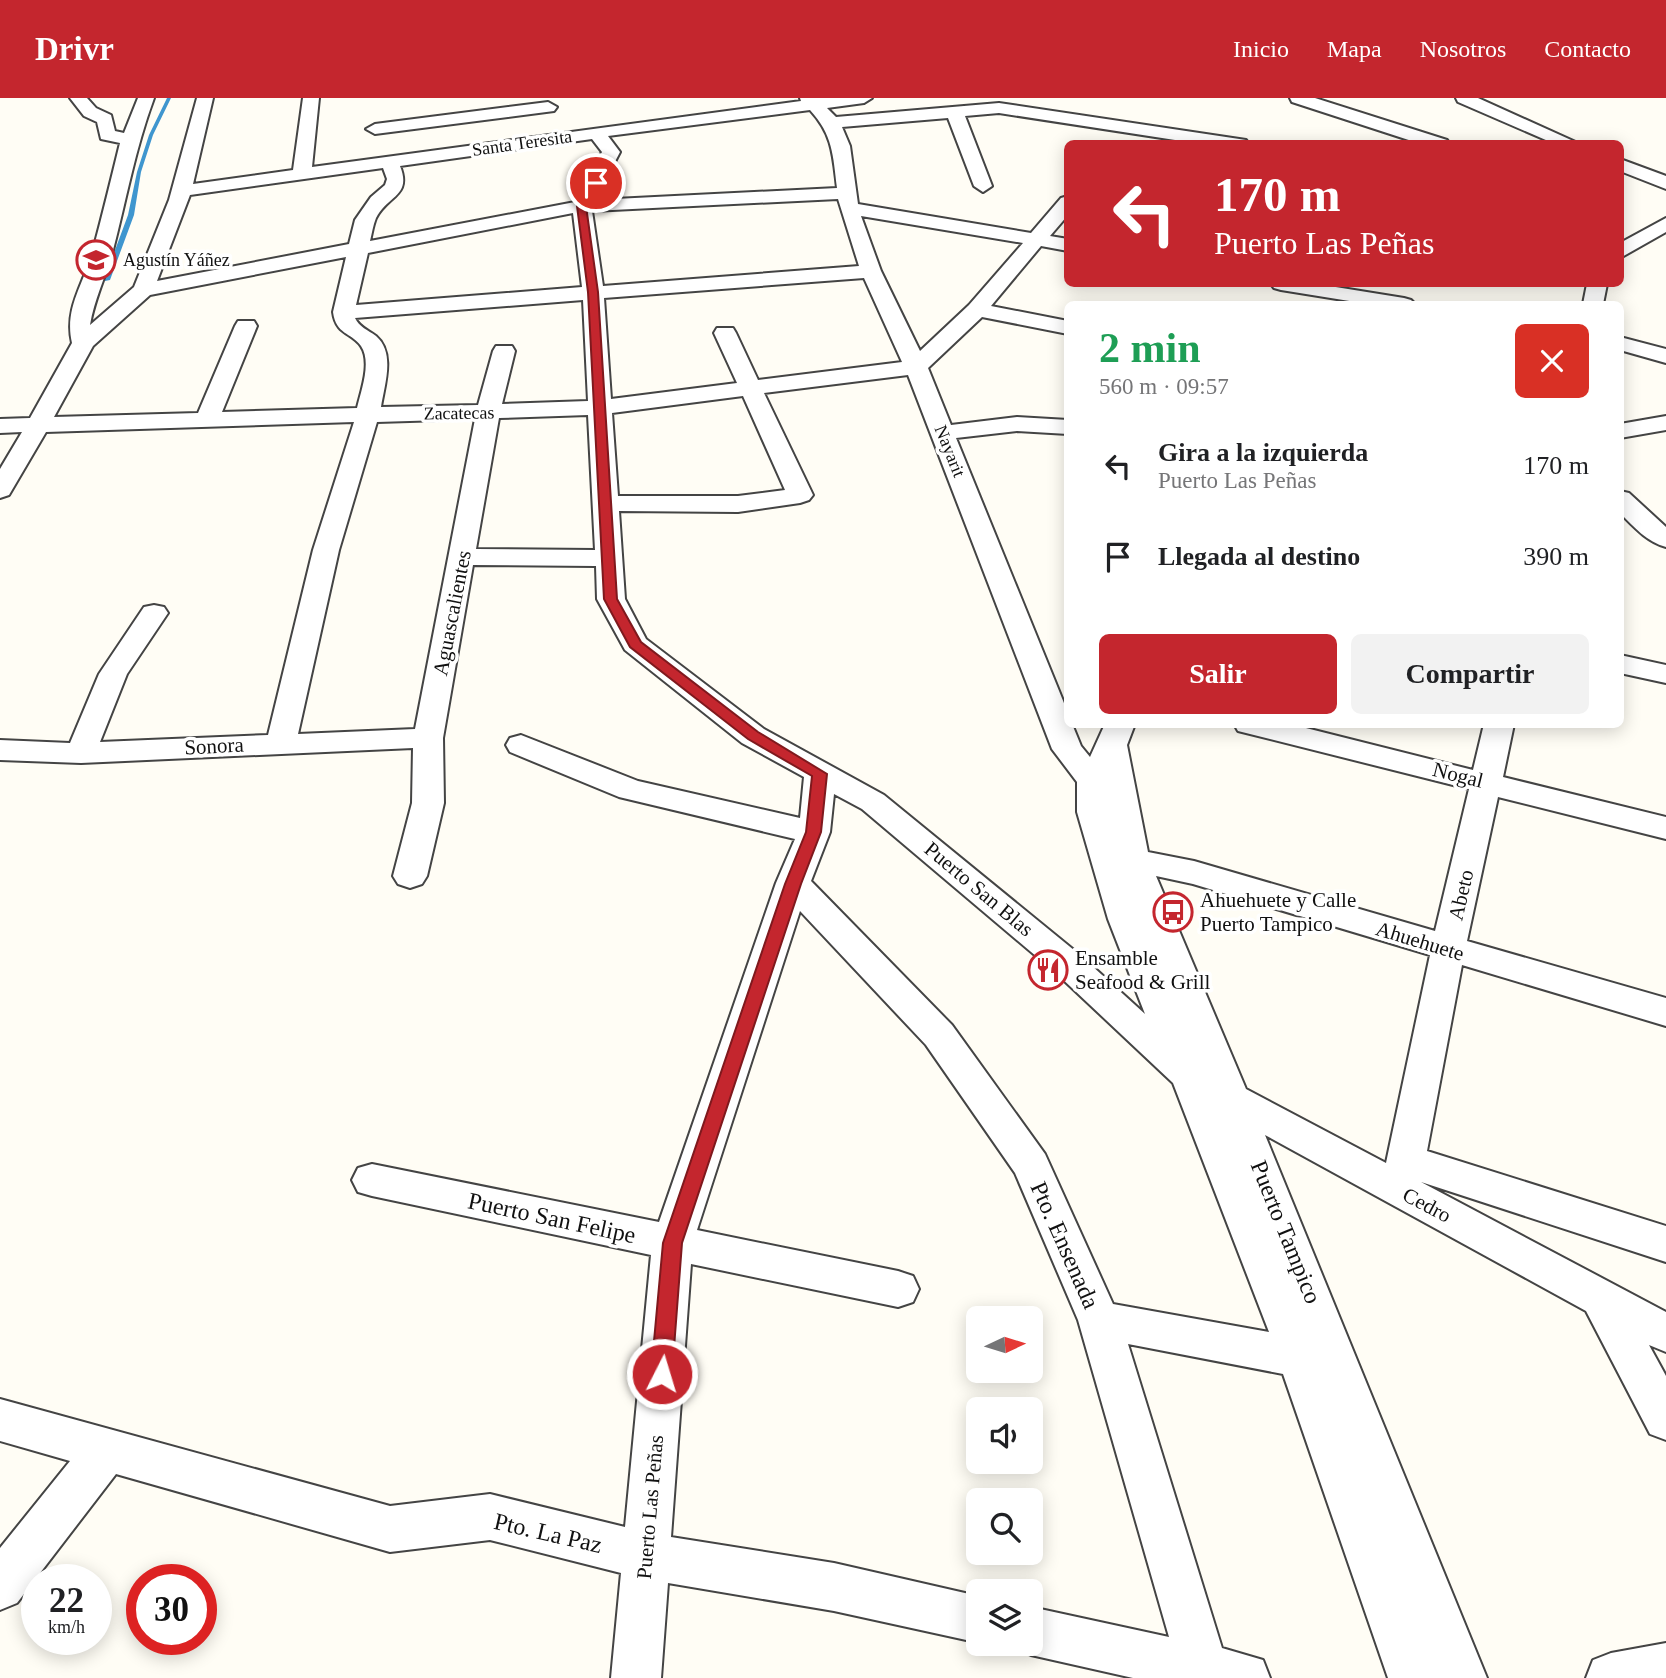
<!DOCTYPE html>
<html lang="es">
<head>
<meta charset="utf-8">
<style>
  :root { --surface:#fff; --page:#f2f2f2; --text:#202124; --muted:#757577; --accent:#c4262e }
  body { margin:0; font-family:Georgia,serif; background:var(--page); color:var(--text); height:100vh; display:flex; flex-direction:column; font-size:26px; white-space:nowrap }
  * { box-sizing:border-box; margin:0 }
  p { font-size:23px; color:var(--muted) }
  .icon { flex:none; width:38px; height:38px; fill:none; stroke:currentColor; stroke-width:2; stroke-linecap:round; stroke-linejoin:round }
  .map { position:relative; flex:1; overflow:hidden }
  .side { position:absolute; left:1064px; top:203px; width:560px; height:427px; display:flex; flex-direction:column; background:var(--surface); border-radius:10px; box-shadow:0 4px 18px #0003 }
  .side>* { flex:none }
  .hud { position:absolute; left:1064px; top:42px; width:560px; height:147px; border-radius:10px; box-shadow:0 4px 18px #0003; background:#c4262e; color:#fff; overflow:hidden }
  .needle { width:46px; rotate:86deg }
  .buttons { position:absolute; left:966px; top:1208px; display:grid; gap:14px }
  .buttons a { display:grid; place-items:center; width:77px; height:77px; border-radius:10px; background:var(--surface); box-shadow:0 4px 18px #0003; font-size:35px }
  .speed { position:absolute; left:21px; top:1466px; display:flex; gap:14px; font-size:35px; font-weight:700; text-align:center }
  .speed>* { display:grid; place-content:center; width:91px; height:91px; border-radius:50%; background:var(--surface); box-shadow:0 4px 18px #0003; line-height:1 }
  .speed small { font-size:18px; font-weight:400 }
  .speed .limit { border:10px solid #d22; background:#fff; color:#111 }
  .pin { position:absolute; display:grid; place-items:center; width:60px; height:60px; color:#fff; margin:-30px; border:4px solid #fff; border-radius:50%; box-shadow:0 2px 7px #0007 }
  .me { position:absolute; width:77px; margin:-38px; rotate:5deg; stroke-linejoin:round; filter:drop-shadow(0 0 5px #0008) }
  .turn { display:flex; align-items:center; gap:24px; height:147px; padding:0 35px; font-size:32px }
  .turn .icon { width:91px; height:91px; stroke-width:2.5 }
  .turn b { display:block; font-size:49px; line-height:60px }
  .round { display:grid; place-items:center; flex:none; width:74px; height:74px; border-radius:10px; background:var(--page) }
  .headline { display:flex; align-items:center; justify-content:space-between; height:119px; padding:0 35px }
  h1 { font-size:42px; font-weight:800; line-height:52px; color:#1e9e55 }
  .cta { display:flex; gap:14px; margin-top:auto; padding:14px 35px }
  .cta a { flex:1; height:80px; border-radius:10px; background:var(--accent); color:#fff; font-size:28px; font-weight:800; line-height:80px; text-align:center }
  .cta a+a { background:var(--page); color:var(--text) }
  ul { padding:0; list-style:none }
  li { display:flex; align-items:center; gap:21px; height:91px; padding:0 35px }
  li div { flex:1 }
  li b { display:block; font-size:26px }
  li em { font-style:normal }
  header { display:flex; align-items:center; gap:42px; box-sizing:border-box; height:98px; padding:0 35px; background:var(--accent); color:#fff }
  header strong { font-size:33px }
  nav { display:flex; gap:38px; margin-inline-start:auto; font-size:24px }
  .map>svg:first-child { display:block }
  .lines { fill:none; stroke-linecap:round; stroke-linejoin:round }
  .stream { fill:#3f96cf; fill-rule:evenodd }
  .minor-casing { stroke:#444; stroke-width:4 }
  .minor { fill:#fff; fill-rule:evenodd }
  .route { fill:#c4262e; stroke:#7f191e; stroke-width:2 }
  .labels { text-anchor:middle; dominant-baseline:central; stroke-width:7; stroke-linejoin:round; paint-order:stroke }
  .far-street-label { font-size:18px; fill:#111; stroke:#fff }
  .far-poi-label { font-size:18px; fill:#111; stroke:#fff; text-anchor:start }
  .street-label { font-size:21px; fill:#111; stroke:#fff }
  .poi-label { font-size:21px; fill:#111; stroke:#fff; text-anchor:start }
  .near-street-label { font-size:24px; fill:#111; stroke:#fff }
</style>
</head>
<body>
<header>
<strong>Drivr</strong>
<nav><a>Inicio</a><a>Mapa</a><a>Nosotros</a><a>Contacto</a></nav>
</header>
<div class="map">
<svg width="1666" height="1580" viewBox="0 0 1666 1580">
  <rect width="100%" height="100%" fill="#fffdf5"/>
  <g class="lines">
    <!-- stream -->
    <path class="stream" d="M167 0H171L153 37 141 74 134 117 110 182 105 183 104 182 128 117 137 74 149 37Z"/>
    <!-- minor casing -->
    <g class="minor-casing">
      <path id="minor" d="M70 0H87L96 10 111 17 115 33 124 35 138 0H154C135 51 126 103 112 156 105 180 94 202 90 227L134 189 169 102 197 0H213L193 86 293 72 303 0H319L312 69 801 3 800 0H872L864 5 827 10 836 19 999 5 1246 42 1249 46H1201L999 15 965 18 992 88 983 94 974 88 948 20 842 29 850 48 858 106 1031 135 1061 100 1068 98V117L1050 138 1068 141V153L1041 148 991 208 1068 223V236L982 219 928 270 951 327 1017 319 1068 322V336L1017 333 956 340 1068 615V626H1072L1081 648 1090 659 1105 626H1135L1127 647 1148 754 1194 763 1435 833 1469 691 1238 633 1234 626H1290L1473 672 1484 626H1514L1503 679 1666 719V741L1498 699 1467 843 1666 900V928L1462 867 1427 1053 1666 1128V1164L1421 1084 1666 1214V1254L1649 1247 1666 1278V1342L1650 1336 1586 1213 1265 1037 1487 1580H1388L1283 1276 1128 1246 1222 1550 1263 1562 1270 1580H1133L1031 1557 1014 1550 1012 1545H1031V1509L1169 1539 1078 1222 1015 1075 926 947 800 813 697 1132 898 1173 913 1178 919 1191 913 1204 898 1209 691 1166 671 1439 834 1465 978 1498 980 1545 834 1513 668 1485 661 1580H611L621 1475 490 1442 390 1454 116 1376 17 1505 0 1512V1450L70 1363 0 1343V1301L390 1408 490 1396 625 1429 651 1157 372 1098 358 1094 352 1082 358 1070 372 1066 659 1124 776 785 795 741 619 699 510 654 506 647 510 640 521 637 638 683 800 720 804 679 742 645 625 552 597 501 596 468 473 467 443 640 444 705 427 778 422 786 410 790 398 786 393 778 412 705 413 650 81 665 0 662V642L70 645 99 576 144 509 154 507 164 509 168 515 127 576 100 644 268 637 313 452 354 324 46 334 9 397 0 400V371L22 334 0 335V321L30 320 72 245C64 211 83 187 92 156 102 119 111 82 120 45L101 41 97 24 84 18ZM810 12C833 37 833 57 837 90L595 102 620 54 608 38ZM592 41 602 54 575 104 370 143C372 135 373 127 376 120 388 97 412 98 400 68ZM383 70 387 81 385 87 371 99 355 122 349 146 157 183 190 97ZM838 101 859 168 603 188 592 113ZM573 115 582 189 356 207 368 155ZM861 118 1023 145 969 207 920 253 881 173ZM346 159 333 214C336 237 351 234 361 248 372 264 361 293 357 310L222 314 257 228 254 223H238L235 228 198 315 54 319 93 248 150 197ZM864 180 902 264 758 282 736 235 733 230H717L714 235 737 285 611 301 604 200ZM583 202 588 303 502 306 515 253 512 248H496L493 253 478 307 381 309C384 288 396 255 376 238 368 232 359 229 355 220ZM908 277 1052 651 1077 684V714L1108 821 1145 916 1080 857 884 697 764 631 646 541 625 501 619 413 738 414 800 405 809 402 813 397 764 295ZM743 298 785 392 738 398H618L612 315ZM588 317 595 452 476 451 499 320ZM475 321 415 631 298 636 339 452 377 324ZM834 696 862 711 1056 875 1173 985 1269 1234 1113 1206 1045 1056 952 927 811 783 830 734ZM1156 778 1193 786 1430 857 1386 1065 1246 991Z
        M1290 0H1315L1447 42 1450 46H1421L1292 4Z
        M1456 0H1478L1580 46H1555L1458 4Z
        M548 4 557 9 554 13 375 36 366 31 375 26Z
        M1620 61 1666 78V91L1620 73Z
        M1666 120V134L1620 160V145Z
        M1271 186H1317L1404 200 1411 202 1415 206H1368L1281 192 1274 190Z
        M1587 186H1607L1603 206H1583Z
        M1620 239 1666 251V265L1620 252Z
        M1666 318V332L1620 340V326Z
        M1620 393 1629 395 1666 429V449C1647 444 1634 429 1620 415Z
        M1620 557 1666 567V585L1620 575Z
        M1666 1545V1580H1586L1593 1562 1611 1555Z"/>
    </g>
    <!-- minor -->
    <use href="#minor" class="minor"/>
  </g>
  <!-- route -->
  <path class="route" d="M592 83 600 85 586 108 598 194 617 501 641 544 758 634 827 676 821 734 801 786 682 1145 672 1276 669 1282 662 1285 654 1282 651 1276 663 1145 785 786 806 734 812 678 748 641 630 549 604 501 588 194 577 108Z"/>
  <!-- icons -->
  <defs>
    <g id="school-ring" transform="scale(2.0125)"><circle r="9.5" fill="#fff" stroke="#c4262e" stroke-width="1.5"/><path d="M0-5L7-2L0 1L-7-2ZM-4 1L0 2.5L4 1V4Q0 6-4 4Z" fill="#c4262e"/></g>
    <g id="bus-ring" transform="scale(2.0125)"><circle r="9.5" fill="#fff" stroke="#c4262e" stroke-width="1.5"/><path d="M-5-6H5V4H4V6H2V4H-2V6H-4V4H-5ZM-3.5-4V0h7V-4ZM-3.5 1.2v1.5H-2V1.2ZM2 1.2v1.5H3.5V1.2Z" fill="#c4262e"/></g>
    <g id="restaurant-ring" transform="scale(2.0125)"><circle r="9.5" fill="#fff" stroke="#c4262e" stroke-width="1.5"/><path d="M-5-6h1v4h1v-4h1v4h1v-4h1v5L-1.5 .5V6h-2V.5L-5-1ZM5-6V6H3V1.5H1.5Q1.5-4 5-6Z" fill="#c4262e"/></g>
  </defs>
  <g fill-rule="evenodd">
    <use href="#school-ring" x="96" y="162"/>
    <use href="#bus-ring" x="1173" y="814"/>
    <use href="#restaurant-ring" x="1048" y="872"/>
  </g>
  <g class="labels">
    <!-- far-street labels -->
    <g class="far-street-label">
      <text transform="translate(522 45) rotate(-8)">Santa Teresita</text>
      <text transform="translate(459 315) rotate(-1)">Zacatecas</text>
      <text transform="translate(950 353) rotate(68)">Nayarit</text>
    </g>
    <!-- far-poi labels -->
    <g class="far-poi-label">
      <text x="123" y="162">Agustín Yáñez</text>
    </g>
    <!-- street labels -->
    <g class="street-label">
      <text transform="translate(452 515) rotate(-79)">Aguascalientes</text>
      <text transform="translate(214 648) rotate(-3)">Sonora</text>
      <text transform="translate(1458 677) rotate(14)">Nogal</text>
      <text transform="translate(979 791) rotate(40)">Puerto San Blas</text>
      <text transform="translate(1461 797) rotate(-77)">Abeto</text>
      <text transform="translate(1420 843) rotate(17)">Ahuehuete</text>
      <text transform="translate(1427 1107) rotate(28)">Cedro</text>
      <text transform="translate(650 1409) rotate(-85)">Puerto Las Peñas</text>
    </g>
    <!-- poi labels -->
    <g class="poi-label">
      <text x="1200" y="802">Ahuehuete y Calle<tspan x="1200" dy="24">Puerto Tampico</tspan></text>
      <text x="1075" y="860">Ensamble<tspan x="1075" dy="24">Seafood &amp; Grill</tspan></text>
    </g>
    <!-- near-street labels -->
    <g class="near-street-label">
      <text transform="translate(552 1120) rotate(12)">Puerto San Felipe</text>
      <text transform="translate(1286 1134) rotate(68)">Puerto Tampico</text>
      <text transform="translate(1065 1147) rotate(66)">Pto. Ensenada</text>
      <text transform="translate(548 1435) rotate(13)">Pto. La Paz</text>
    </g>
  </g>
</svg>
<div class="buttons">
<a><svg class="needle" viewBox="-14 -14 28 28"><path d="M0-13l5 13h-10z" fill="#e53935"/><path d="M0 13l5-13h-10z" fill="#757577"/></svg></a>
<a><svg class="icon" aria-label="sound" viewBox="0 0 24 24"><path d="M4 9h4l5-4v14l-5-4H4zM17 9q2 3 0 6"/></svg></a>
<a><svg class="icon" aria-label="search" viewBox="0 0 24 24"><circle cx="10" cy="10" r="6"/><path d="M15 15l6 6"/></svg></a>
<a><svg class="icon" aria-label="layers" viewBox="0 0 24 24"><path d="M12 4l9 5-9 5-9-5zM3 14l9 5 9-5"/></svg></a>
</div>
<div class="speed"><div>22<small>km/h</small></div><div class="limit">30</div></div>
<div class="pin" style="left:596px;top:85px;background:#d93025"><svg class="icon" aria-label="arrive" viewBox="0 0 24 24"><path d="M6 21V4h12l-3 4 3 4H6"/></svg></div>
<svg class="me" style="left:662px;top:1276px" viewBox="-20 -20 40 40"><circle r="17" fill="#c4262e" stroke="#fff" stroke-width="3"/><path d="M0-11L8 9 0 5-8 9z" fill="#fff"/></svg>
<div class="hud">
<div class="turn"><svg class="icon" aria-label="left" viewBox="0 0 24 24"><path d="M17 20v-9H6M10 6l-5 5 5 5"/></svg><div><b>170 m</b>Puerto Las Peñas</div></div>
</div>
<section class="side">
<div class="headline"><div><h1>2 min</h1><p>560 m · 09:57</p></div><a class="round" style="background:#d93025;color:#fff"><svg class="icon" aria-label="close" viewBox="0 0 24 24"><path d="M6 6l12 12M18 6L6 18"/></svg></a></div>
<ul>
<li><svg class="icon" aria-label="left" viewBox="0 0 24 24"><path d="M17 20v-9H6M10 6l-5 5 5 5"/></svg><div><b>Gira a la izquierda</b><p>Puerto Las Peñas</p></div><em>170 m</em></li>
<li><svg class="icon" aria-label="arrive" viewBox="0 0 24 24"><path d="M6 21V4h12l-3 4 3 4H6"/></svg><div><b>Llegada al destino</b></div><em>390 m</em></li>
</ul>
<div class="cta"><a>Salir</a><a>Compartir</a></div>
</section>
</div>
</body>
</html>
